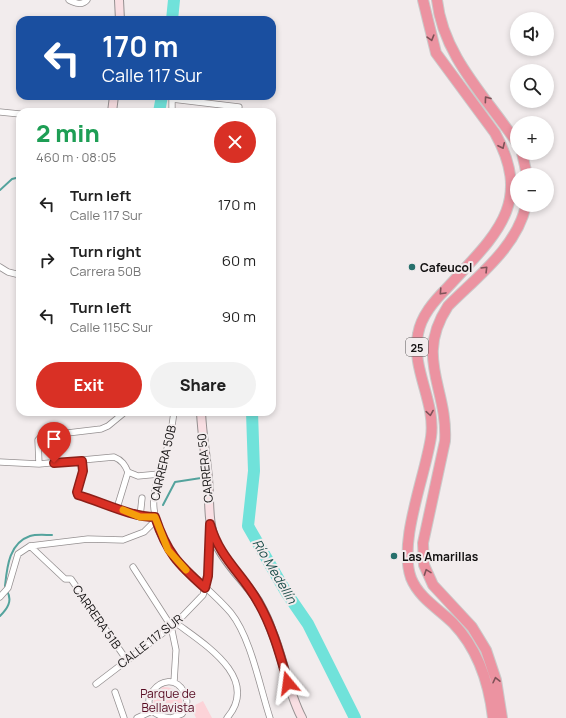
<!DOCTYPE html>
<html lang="en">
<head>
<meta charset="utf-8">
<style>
  :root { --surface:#fff; --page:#f2f2f2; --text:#222; --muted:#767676; --accent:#d93025 }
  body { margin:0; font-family:Manrope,sans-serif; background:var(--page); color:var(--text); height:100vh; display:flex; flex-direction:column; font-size:15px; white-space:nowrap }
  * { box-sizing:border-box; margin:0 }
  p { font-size:13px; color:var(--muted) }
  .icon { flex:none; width:22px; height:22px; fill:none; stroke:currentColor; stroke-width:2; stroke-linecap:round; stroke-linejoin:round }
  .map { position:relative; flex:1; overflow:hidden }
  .panel { position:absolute; left:16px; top:108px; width:260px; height:308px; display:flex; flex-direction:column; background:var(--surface); border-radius:12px; box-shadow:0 2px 6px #0003 }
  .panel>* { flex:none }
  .hud { position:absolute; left:16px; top:16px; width:260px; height:84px; border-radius:12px; box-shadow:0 2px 6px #0003; background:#1a4fa0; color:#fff; overflow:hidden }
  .tools { position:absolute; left:510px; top:12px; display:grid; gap:8px }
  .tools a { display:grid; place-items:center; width:44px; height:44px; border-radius:50%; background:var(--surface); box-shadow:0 2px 6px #0003; font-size:20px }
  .pin { position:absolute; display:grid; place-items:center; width:34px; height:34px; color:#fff; margin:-41px -17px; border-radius:50% 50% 50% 0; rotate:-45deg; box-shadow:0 0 4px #0007 }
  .pin .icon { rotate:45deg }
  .me { position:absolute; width:44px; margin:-22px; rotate:344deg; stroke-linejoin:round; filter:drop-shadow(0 0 3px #0008) }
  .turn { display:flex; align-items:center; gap:14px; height:84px; padding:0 20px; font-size:18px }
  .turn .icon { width:52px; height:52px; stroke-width:2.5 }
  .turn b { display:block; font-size:28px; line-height:34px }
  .round { display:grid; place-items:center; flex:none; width:42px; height:42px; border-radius:21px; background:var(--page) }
  .overview { display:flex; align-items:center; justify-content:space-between; height:68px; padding:0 20px }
  h1 { font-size:24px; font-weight:800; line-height:30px; color:#1e9e55 }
  .action { display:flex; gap:8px; margin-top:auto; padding:8px 20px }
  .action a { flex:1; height:46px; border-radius:24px; background:var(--accent); color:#fff; font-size:16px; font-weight:800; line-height:46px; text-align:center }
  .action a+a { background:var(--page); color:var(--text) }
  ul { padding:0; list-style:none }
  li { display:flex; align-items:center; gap:12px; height:56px; padding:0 20px }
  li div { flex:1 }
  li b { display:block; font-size:15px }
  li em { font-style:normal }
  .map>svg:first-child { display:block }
  .green { fill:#fcd3d8 }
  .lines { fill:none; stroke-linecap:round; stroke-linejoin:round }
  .stream { stroke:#54a39d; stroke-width:2 }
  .river { stroke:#70e2da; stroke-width:12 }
  .street-casing { stroke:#959091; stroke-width:7 }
  .secondary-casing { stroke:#959091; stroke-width:10 }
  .highway-casing { stroke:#cbcaca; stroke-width:12 }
  .street { stroke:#fff; stroke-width:5.5 }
  .secondary { stroke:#f9dfe3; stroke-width:8 }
  .highway { stroke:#ec93a1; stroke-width:10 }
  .oneway { stroke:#7f5258 }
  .route-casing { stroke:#8d1f18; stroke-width:10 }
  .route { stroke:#d93025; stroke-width:7 }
  .slow { stroke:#f59e0b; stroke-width:7 }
  .poi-dot { fill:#27706c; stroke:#f2eced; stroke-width:1.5 }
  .labels { text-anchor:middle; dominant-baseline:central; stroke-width:4; stroke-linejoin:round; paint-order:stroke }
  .shield { fill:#f2eced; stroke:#555252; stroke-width:1 }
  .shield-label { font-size:11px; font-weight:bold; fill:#121010 }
  .poi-label { font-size:12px; font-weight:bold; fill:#121010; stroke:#f2eced; text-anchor:start }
  .street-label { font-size:12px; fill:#121010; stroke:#f2eced }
  .park-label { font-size:12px; fill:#570b22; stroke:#f2eced }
  .water-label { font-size:13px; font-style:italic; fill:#174b47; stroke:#f2eced }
</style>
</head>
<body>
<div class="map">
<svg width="566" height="718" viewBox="0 0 566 718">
  <rect width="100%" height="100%" fill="#f2eced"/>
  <!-- green -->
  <path class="green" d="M163 687C175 686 188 700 180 711L170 714 154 709C152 700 156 692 163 687Z
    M203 701 212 718H196L191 707Z"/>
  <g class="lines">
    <!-- stream -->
    <path class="stream" d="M0 190 12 179 20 177
      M163 505 175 482 201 478
      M5 586C7 567 9 543 30 536 36 534 45 535 52 535
      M0 616C7 609 13 601 7 591"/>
    <!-- river -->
    <path class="river" d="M172 20 174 0
      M159 112 162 96
      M252 412 254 471 248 526 286 592 308 624 355 718"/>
    <!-- street casing -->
    <g class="street-casing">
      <path id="street" d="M69 0C75 3 82 6 87 0
        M172 99 239 107
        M0 112 20 114
        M172 112V96
        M0 267 8 272 20 275
        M174 412C172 428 169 444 164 459 159 476 152 492 154 509 158 559 203 579 231 613 251 638 260 688 270 718
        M82 461 83 471 77 494 140 517H155
        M0 462 39 464 114 457C122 460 125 465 128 472L138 476 159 474
        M39 464 38 440 42 436 101 429 108 426 125 412
        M117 508 128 472
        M140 517 142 498
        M30 546 65 579H71L126 659
        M133 567 171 626 176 650 174 682
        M0 597 8 588 18 554 30 546 88 539 123 540 144 532 156 520
        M176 623C204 644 261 678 227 718
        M96 684 176 623 203 595 208 576 210 531
        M115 692 124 718
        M137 718 152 711
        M170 718C123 712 167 660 184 692 189 700 187 707 182 714L171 718"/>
    </g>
    <!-- secondary casing -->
    <g class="secondary-casing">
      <path id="secondary" d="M119 0 120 20
        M112 112 114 96
        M201 412C202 435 206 456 208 479 210 500 207 524 217 545 227 566 246 582 258 601 263 610 268 619 271 629 284 658 287 690 302 718"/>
    </g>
    <!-- highway casing -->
    <g class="highway-casing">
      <path id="highway" d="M423 0 436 53 495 133C535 205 493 237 447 288 434 301 421 316 418 334 411 369 436 402 431 437 425 477 398 542 411 578 419 598 439 609 453 623 478 649 489 683 493 718
        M437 0C443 56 487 98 517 143
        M522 153 527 175
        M502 718 496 680 486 650 472 627 433 585 424 565 423 543 445 441C448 388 414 358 448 306 478 276 517 247 526 205"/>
    </g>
    <!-- street -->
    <use href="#street" class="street"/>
    <!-- secondary -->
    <use href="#secondary" class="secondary"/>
    <!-- highway -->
    <use href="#highway" class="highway"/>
  </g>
  <!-- one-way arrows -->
  <defs><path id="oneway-chevron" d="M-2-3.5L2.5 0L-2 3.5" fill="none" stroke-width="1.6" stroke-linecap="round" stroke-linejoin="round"/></defs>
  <g class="oneway">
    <use href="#oneway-chevron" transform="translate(431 38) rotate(74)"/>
    <use href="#oneway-chevron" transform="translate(487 99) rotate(-126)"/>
    <use href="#oneway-chevron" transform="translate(502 146) rotate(65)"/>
    <use href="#oneway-chevron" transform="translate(485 269) rotate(-45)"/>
    <use href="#oneway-chevron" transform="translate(442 292) rotate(133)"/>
    <use href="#oneway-chevron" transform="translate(430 413) rotate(81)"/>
    <use href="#oneway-chevron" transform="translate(427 572) rotate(-110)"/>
    <use href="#oneway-chevron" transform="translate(496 680) rotate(-103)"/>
  </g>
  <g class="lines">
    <!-- route casing -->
    <g class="route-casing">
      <path id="route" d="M54 463 82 461 83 471 77 492 78 495C102 502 131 517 155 517 167 553 178 564 205 588L208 576 210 524C220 559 242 573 258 602 273 628 280 655 288 683"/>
    </g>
    <!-- route -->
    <use href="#route" class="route"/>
    <!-- slow -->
    <path class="slow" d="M123 510 140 517H155L168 550 186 570"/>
  </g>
  <!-- markers -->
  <g class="poi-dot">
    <circle cx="412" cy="267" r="4"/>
    <circle cx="394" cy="556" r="4"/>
  </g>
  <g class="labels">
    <!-- shield labels -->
    <rect class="shield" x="406" y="338" width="22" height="18" rx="3"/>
    <g class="shield-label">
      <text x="417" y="347">25</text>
    </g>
    <!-- poi labels -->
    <g class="poi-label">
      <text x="420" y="267">Cafeucol</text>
      <text x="402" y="556">Las Amarillas</text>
    </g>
    <!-- street labels -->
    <g class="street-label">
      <text transform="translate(163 463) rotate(-77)">CARRERA 50B</text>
      <text transform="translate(205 468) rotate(-96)">CARRERA 50</text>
      <text transform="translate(97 617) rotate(55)">CARRERA 51B</text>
      <text transform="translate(150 641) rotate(-38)">CALLE 117 SUR</text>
    </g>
    <!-- park labels -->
    <g class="park-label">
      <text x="168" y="693">Parque de<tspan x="168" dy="14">Bellavista</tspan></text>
    </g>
    <!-- water labels -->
    <g class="water-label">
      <text transform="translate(275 571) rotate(59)">Río Medellín</text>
    </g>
  </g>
</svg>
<div class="tools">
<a><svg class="icon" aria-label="sound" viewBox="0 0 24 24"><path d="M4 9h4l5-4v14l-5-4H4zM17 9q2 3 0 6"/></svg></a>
<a><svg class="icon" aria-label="search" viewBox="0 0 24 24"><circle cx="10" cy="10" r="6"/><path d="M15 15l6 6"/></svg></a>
<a>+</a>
<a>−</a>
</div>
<div class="pin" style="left:54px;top:463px;background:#d93025"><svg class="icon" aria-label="arrive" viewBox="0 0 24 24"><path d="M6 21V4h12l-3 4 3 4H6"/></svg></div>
<svg class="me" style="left:288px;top:683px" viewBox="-20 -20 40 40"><path d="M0-17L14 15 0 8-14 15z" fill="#d93025" stroke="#fff" stroke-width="4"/></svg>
<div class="hud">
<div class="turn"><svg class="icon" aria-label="left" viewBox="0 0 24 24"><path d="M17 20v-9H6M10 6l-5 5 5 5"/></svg><div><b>170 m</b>Calle 117 Sur</div></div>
</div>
<section class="panel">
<div class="overview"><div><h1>2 min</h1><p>460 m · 08:05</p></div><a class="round" style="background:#d93025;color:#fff"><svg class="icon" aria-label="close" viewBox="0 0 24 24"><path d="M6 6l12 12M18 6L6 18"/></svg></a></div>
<ul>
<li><svg class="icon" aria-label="left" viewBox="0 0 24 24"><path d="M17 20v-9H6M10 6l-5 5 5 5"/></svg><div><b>Turn left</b><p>Calle 117 Sur</p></div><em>170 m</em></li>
<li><svg class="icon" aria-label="right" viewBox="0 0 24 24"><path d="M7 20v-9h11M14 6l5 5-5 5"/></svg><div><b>Turn right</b><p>Carrera 50B</p></div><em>60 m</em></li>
<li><svg class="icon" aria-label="left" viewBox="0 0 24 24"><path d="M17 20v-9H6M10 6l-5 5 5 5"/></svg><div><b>Turn left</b><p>Calle 115C Sur</p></div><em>90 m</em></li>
</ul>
<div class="action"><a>Exit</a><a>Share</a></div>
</section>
</div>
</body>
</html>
